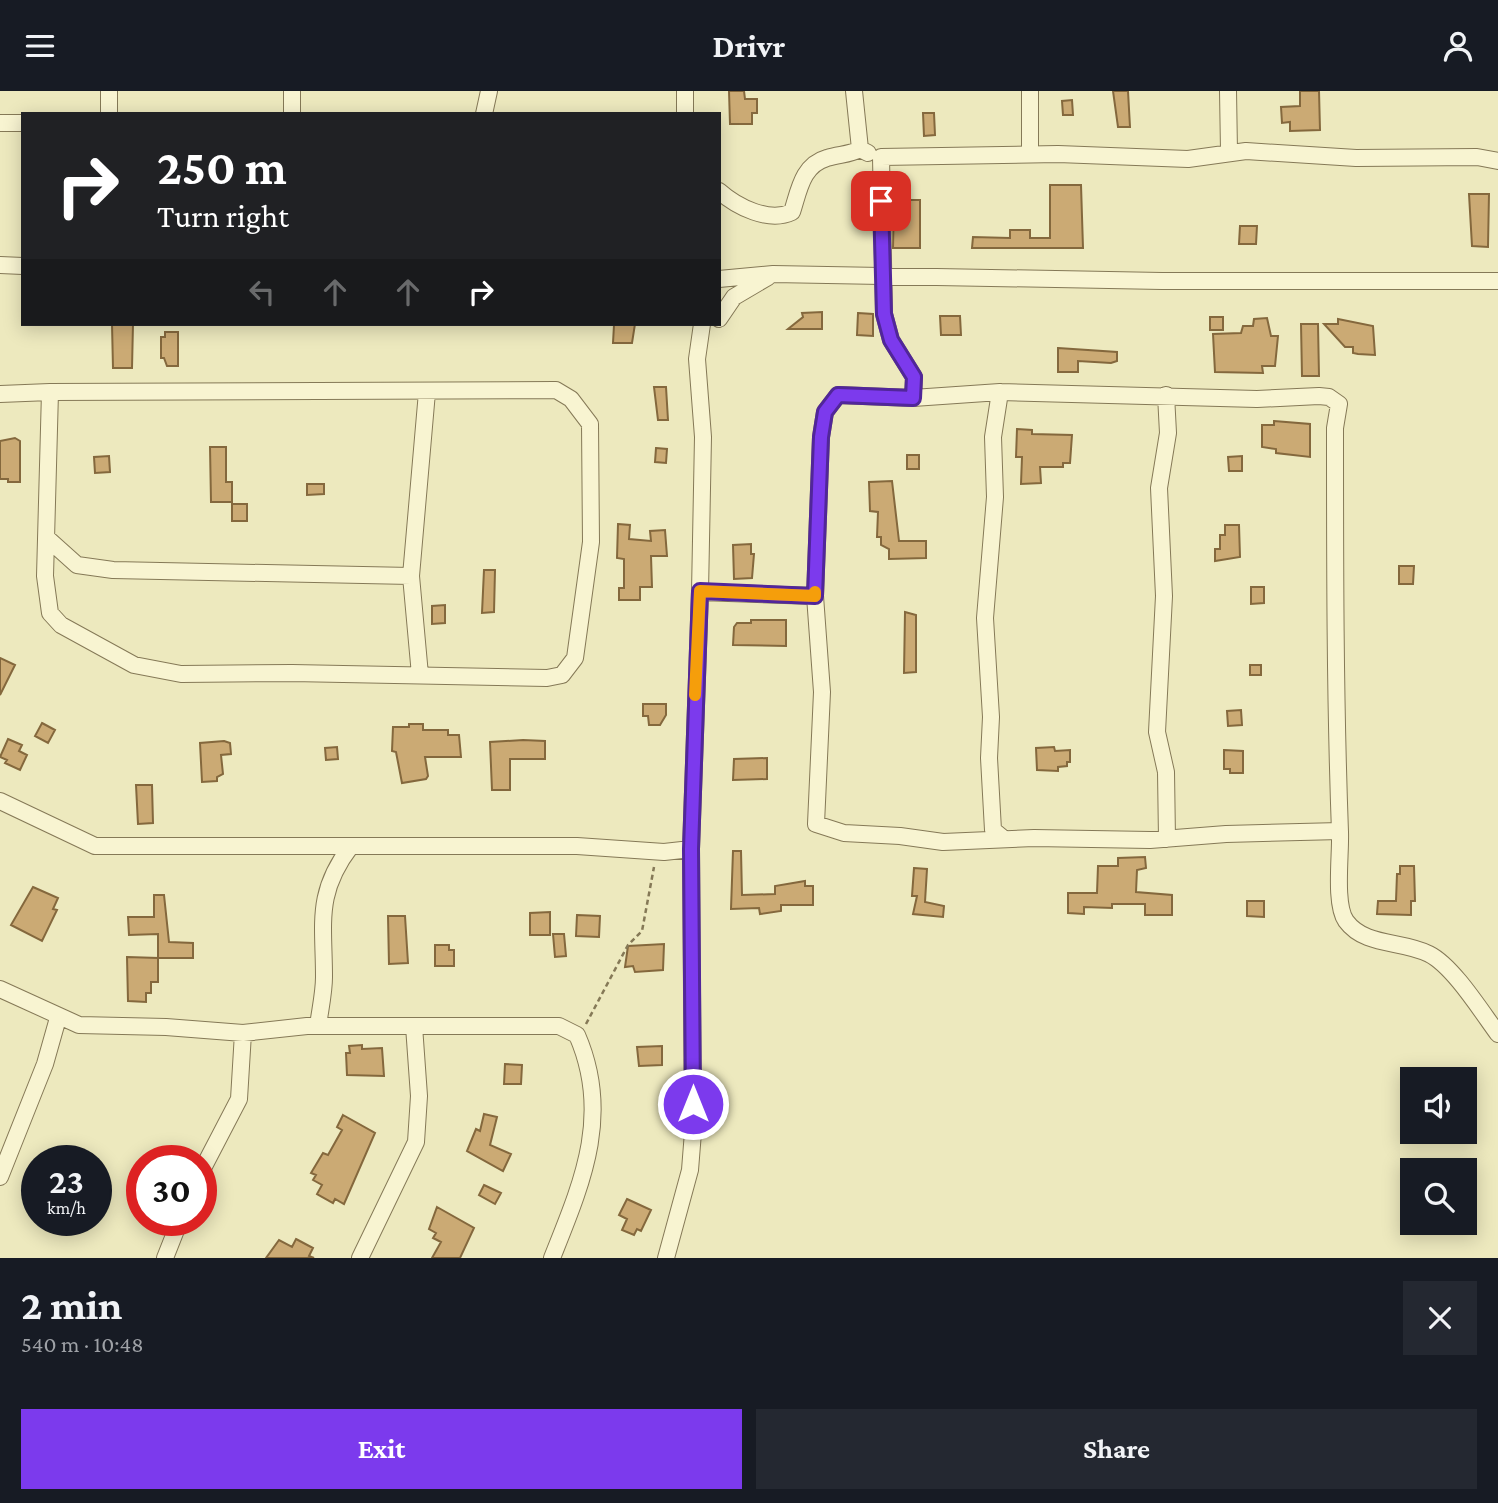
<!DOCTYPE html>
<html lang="en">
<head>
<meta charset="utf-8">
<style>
  :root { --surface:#171b24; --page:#242831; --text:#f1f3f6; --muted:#9ea1a6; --accent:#7c3aed }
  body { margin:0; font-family:"Crimson Pro",serif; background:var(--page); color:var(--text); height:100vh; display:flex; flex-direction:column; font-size:26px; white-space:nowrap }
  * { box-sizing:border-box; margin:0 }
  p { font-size:23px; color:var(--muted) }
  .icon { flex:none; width:38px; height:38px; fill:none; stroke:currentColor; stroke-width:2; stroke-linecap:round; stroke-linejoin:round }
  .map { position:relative; height:1167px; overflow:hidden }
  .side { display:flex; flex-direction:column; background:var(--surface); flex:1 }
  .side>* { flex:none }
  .hud { position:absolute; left:21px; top:21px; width:700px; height:214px; border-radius:0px; box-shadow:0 4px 18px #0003; background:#202124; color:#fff; overflow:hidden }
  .tools { position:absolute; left:1400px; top:976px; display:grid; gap:14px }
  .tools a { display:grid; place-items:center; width:77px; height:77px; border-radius:0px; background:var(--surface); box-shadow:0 4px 18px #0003; font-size:35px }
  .speed { position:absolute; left:21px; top:1054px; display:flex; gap:14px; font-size:35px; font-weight:700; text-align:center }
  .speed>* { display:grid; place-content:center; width:91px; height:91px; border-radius:50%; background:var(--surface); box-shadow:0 4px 18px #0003; line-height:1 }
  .speed small { font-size:18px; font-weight:400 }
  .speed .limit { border:10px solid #d22; background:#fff; color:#111 }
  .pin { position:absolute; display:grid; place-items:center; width:60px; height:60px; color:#fff; margin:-30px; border-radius:14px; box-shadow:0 4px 10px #0006 }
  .me { position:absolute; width:77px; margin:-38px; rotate:0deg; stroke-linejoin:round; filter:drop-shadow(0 0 5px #0008) }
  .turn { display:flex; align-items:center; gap:24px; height:147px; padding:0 21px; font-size:32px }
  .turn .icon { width:91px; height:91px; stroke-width:2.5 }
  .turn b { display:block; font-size:49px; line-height:60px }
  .lanes { display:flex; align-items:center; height:66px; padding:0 21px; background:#0003; justify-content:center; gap:35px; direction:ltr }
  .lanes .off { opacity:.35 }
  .round { display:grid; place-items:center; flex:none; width:74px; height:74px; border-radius:0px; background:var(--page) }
  .overview { display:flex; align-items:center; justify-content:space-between; height:119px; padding:0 21px }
  h1 { font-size:42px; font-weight:700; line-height:52px }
  .cta { display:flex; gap:14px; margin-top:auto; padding:14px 21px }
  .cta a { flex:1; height:80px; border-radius:0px; background:var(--accent); color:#fff; font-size:28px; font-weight:700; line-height:80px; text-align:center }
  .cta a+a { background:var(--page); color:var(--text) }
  header { display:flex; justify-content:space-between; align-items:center; height:91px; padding:0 21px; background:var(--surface); font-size:32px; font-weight:700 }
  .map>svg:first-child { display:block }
  .building { fill:#cbaa74; stroke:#84683d; stroke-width:2 }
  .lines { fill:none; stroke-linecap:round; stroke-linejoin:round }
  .minor-casing { stroke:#857957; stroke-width:18 }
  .path { stroke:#857957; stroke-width:2.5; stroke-dasharray:5 3.5; stroke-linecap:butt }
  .minor { stroke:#f8f4d1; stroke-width:16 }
  .route-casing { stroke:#51269a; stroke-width:18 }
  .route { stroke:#7c3aed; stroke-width:12 }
  .slow { stroke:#f59e0b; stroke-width:12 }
</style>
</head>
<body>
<header><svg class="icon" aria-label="menu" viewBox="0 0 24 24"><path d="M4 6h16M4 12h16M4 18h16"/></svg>Drivr<svg class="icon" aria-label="person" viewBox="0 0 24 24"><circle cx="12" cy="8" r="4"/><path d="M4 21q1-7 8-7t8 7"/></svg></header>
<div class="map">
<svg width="1498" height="1167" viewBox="0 0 1498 1167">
  <rect width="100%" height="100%" fill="#ede9be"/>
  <!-- building -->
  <path class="building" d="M729 0H744L745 8H757V22H752V33H730Z
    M1113 0H1128L1130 36H1118Z
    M1300 0H1319L1320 39 1290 40V31L1282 32 1281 16 1300 15Z
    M1072 9 1073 24H1063L1062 10Z
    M923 22H934L935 44 924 45Z
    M1050 94H1081L1083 157H972L973 146 1010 147V139H1030V147H1050Z
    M1469 103H1489L1488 156 1472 155Z
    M894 109H920V157H893Z
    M1240 135H1257L1256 153H1239Z
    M822 221V238H788L803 226 802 222Z
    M858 222 873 223V245L857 244Z
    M940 225H960L961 244H941Z
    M1210 226H1223V239H1210Z
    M1267 227 1271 245H1278L1275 275H1262L1263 282 1215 281 1213 243 1241 242 1243 235H1253L1254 228Z
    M1338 228 1373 235 1375 264 1358 263 1353 262V256H1345L1324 233H1338Z
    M112 233H133L132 277H113Z
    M620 233H635L632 252H613L614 234Z
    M1301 233H1318L1319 285H1302Z
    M165 241H178V275H167L164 267H161V246H165Z
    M1058 257 1117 261V270L1111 272 1078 270V281H1058Z
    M654 296H666L668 329H658Z
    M1274 330 1310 333V366L1276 362V358L1262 356V334H1274Z
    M1017 338 1032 339V343L1072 344 1070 372H1063V376H1040L1041 392 1021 393 1022 366H1016Z
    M15 347 20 350V391H8V388H0V350Z
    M210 356H226V391H232V411H211Z
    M656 357 667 358 666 372 655 371Z
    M907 364H919V378H907Z
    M109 365 110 381 95 382 94 366Z
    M1242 365V380H1229L1228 366Z
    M892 390 899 450H926V467L889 468V458L881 454V446H877L878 421 870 420 869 391Z
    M307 393H324V403L307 404Z
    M232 413H247V430H232Z
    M618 433 630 434 629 448 651 450 650 440 665 439 667 465H651L652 496H640V509H619V497H624V468L617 467Z
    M1225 434H1239L1240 466 1215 470V458H1220V444H1225Z
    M751 453V463H754L752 487 734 488 733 454Z
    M1399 475H1414L1413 493H1399Z
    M484 479H495L494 521 482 522Z
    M1251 496H1264V512L1251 513Z
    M445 514V532L432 533V515Z
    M905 521 916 524V581L904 582Z
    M751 529H786V555L733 554 734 536 737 532H751Z
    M0 567 15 574 0 604Z
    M1250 574H1261V584H1250Z
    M643 613H666V624L660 634H649L648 625H643Z
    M1241 619 1242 634 1228 635 1227 620Z
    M42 632 55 639 48 652 35 645Z
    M409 633H423V639H448V644H459L461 666H425L428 685 426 688 402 692 396 661 392 660 393 636H409Z
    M8 648 22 654 19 660 27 664 20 679 5 672 7 669 0 666Z
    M523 649 545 650V668H510V699H492L490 651Z
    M224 650 230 652 231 663 221 664 223 683 217 686V690L202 691 200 652Z
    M337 656 338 668 326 669 325 657Z
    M1054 656 1055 660 1070 659V671H1067V675L1058 676V680L1037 679 1036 657Z
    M1224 659 1243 660V682H1230V678H1224Z
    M767 667V688L733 689 734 668Z
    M136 694H152L153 732 138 733Z
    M733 760H741L742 804 775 803V795L805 790V795H813V814H781V820L760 823 759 817 731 818Z
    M1145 766 1146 777 1137 779 1136 801 1172 804V824H1145V813H1112V817L1084 816V823L1068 822V802H1097L1098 775H1118V767Z
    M1400 775H1414L1415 810H1411V824L1377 823 1378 810H1396L1397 783H1400Z
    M914 777 927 778 925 811 944 815 943 826 913 823 917 805H912Z
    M33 796 58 807 53 818 57 819 42 850 11 834Z
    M154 804H164L169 851 193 852V867H158V843L129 844 128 826H154Z
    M1247 810H1264V826L1247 825Z
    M550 821V844H530V822Z
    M577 824 600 825 599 846 576 845Z
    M388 825H405L408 872 389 873Z
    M553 843H564L566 865 555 866Z
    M664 853 663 879 635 881 633 875 625 876 628 855Z
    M435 854H449V859H454V875H435Z
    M127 866 158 867V891H151V902H146V911L128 910Z
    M362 954V958L382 957 384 985 347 984 346 962H350L349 955Z
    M662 955V974L639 975 637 956Z
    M505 973 522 974 521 993H504Z
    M484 1023 497 1026 490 1054 511 1063 503 1080 467 1060 476 1038 480 1040Z
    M343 1024 375 1042 344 1113 335 1108 333 1112 317 1103 322 1094 313 1089 316 1084 311 1082 323 1062 328 1064 342 1039 337 1036Z
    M484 1094 501 1102 495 1113 479 1104Z
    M627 1108 651 1119 641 1140 637 1138 634 1144 622 1139 627 1128 619 1124Z
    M437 1116 474 1137 460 1167H432L441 1151 433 1147 436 1142 429 1138Z
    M296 1148 313 1157 309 1165 314 1167H266L279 1149 292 1156Z"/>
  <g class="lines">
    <!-- minor casing -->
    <g class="minor-casing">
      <path id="minor" d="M109 0V23
        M854 0 860 58 868 62
        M1030 0V63
        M1228 0 1229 60
        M292 23V0
        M484 23 489 0
        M685 23V0
        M0 32H23
        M719 100C737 116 769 132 792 121 799 100 802 74 827 67 839 63 849 64 860 58
        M0 174 23 175
        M719 188 773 183 1162 190H1498
        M719 228 734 206 768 186
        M1000 301 993 346 995 406 985 527 991 626 989 667 993 739 1004 748
        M0 303 50 301 556 299 571 308 590 333 591 451 575 567 562 584 547 587 292 582 181 583 134 574 61 534 50 522 45 485 50 301
        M1166 304 1168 342 1159 397 1164 505 1157 641 1166 681 1167 748
        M913 307 914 286 891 249 884 223 881 66 1058 63 1188 68 1246 60 1356 67 1477 66 1498 70
        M48 448 77 474 113 479 411 485
        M700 501 815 505
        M420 584 411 485 427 301
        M0 710 95 755H577L664 761 691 758
        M1340 740 1226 743 1150 749 1034 747 943 751 900 745 844 742 816 733 822 601 815 505 821 346 825 321 838 304 913 307 1000 301 1257 308 1319 305 1329 306 1339 313 1335 337C1335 472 1335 607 1340 741 1341 763 1334 813 1346 830 1365 856 1402 849 1429 863 1453 875 1481 920 1498 943
        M0 898 79 934 166 936 243 942 307 935H559L577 944C612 1024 582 1092 552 1167
        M318 935C320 919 324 902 324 886 324 832 315 802 351 755
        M201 1081 239 1008 243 942
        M0 1086 45 973 58 927
        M165 1167 180 1129
        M360 1167 416 1051 419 1005 414 935
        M666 1167 690 1079 693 1041 691 758 700 501 703 346 697 268 702 233"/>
    </g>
    <!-- path -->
    <path class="path" d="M586 933 628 854 642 840 654 776"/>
    <!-- minor -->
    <use href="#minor" class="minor"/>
  </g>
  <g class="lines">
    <!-- route casing -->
    <g class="route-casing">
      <path id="route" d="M693 1013 691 758 700 500 815 505 821 346 825 321 838 304 913 307 914 286 891 249 884 223 881 110"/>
    </g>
    <!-- route -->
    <use href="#route" class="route"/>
    <!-- slow -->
    <path class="slow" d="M695 604 700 500 815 505V501"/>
  </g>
</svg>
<div class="tools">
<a><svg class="icon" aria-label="sound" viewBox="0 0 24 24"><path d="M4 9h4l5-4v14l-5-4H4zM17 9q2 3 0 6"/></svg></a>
<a><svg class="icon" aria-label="search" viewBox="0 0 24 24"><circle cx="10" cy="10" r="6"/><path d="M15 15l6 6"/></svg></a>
</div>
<div class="speed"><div>23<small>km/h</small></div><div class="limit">30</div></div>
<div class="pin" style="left:881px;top:110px;background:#d93025"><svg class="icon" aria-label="arrive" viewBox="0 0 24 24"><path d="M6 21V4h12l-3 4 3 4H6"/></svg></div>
<svg class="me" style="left:693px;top:1013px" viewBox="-20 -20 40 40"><circle r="17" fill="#7c3aed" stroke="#fff" stroke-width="3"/><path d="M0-11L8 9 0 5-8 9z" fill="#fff"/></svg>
<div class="hud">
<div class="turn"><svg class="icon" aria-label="right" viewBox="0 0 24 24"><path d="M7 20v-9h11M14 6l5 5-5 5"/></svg><div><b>250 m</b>Turn right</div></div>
<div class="lanes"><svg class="icon off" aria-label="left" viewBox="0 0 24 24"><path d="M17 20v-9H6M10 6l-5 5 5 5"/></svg><svg class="icon off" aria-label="ahead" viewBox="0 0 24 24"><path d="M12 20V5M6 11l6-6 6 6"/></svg><svg class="icon off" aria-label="ahead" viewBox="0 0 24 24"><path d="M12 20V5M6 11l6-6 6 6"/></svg><svg class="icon" aria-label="right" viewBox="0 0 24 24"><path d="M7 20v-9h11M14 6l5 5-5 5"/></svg></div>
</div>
</div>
<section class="side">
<div class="overview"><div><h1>2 min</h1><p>540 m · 10:48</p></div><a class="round"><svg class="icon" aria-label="close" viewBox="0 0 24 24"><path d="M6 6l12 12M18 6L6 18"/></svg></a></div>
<div class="cta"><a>Exit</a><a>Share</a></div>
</section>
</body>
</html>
